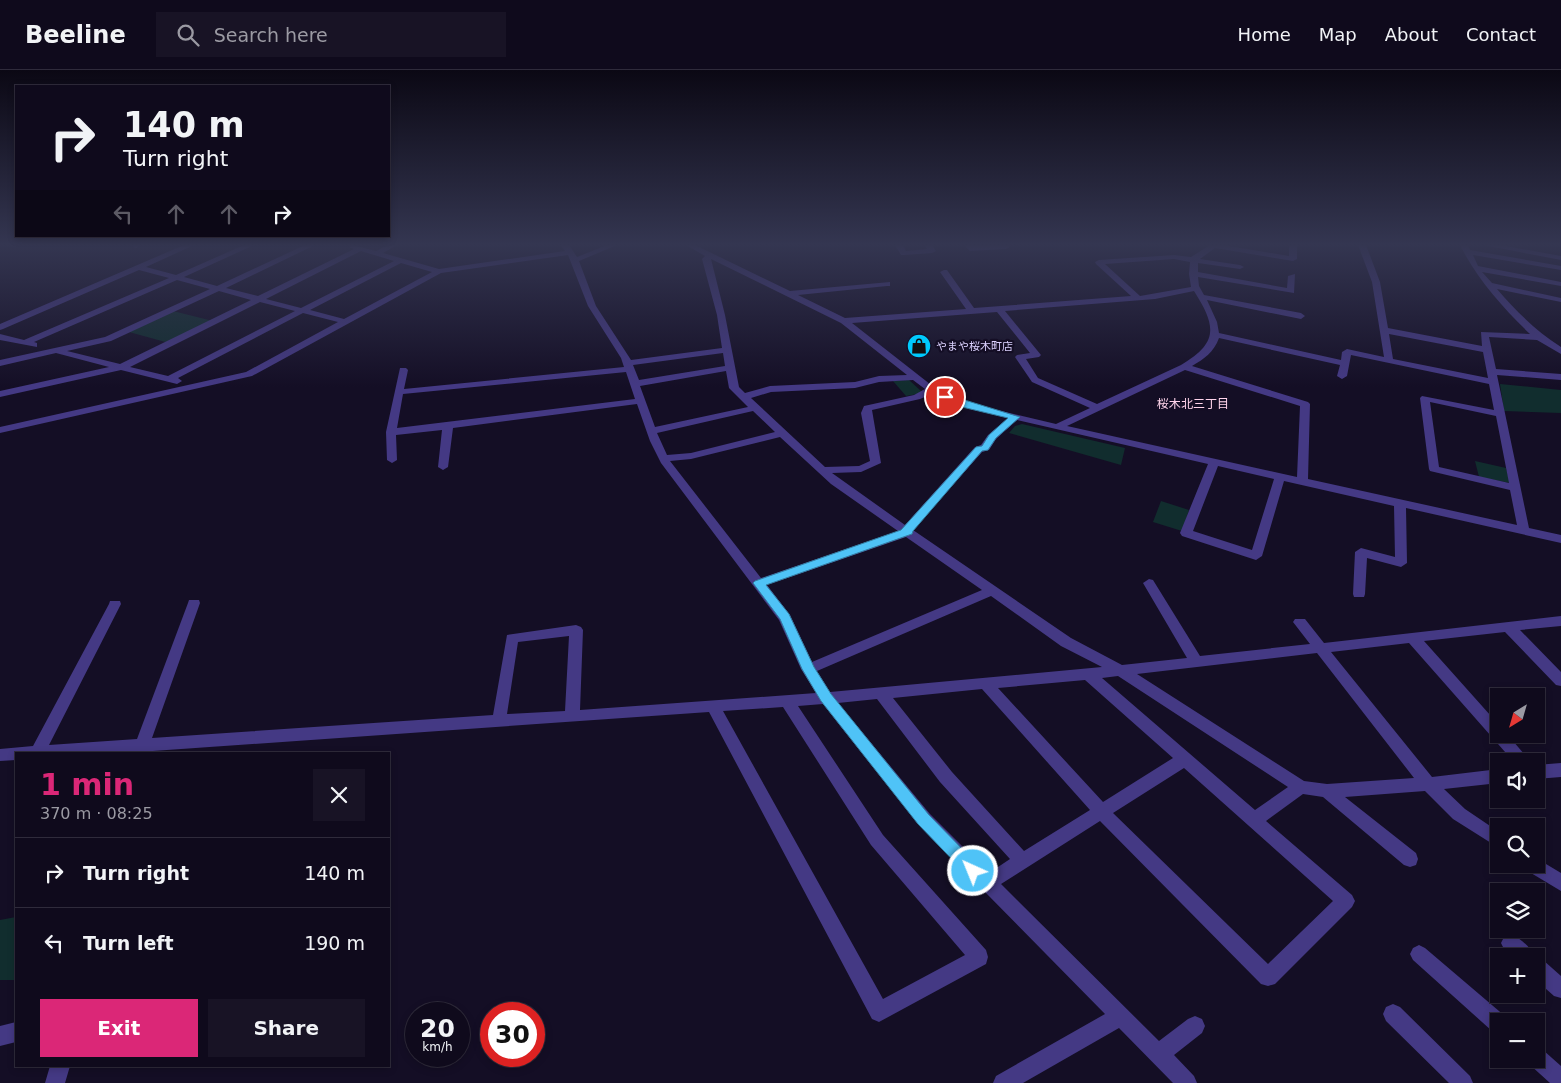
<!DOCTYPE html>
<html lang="en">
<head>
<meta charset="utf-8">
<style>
  :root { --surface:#0f0a1c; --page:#181325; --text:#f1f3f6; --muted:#9b9aa3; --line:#2f2b3b; --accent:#db2777 }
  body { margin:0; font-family:"DejaVu Sans","Noto Sans JP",sans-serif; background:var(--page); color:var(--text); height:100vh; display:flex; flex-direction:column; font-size:19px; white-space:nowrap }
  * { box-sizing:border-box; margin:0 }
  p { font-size:16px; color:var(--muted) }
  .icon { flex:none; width:28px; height:28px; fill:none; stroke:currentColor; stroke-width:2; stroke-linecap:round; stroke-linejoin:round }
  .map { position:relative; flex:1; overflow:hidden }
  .sheet { position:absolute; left:15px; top:682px; width:375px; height:315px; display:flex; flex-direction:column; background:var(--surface); border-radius:0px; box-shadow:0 2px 8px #0003,0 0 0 1px var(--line) }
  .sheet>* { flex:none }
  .guide { position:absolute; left:15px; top:15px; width:375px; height:152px; border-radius:0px; box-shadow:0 2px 8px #0003,0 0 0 1px var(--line); background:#0f0a1c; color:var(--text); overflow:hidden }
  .needle { width:32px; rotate:217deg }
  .controls { position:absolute; left:1490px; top:618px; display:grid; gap:10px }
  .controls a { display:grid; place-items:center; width:55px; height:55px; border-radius:0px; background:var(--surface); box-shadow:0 2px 8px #0003,0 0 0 1px var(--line); font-size:25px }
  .speed { position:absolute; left:405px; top:932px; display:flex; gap:10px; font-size:25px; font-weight:700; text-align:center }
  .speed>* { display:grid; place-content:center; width:65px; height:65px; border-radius:50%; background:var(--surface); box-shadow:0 2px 8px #0003,0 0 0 1px var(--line); line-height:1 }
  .speed small { font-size:12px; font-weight:400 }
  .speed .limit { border:8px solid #d22; background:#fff; color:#111 }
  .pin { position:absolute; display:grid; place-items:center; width:42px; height:42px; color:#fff; margin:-21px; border:2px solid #fff; border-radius:50%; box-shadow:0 1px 5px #0007 }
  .me { position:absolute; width:55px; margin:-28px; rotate:316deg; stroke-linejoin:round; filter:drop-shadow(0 0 4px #0008) }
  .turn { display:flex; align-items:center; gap:18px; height:105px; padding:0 25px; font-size:22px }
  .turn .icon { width:65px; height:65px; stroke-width:2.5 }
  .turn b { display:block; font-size:35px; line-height:42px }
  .lanes { display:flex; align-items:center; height:48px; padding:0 25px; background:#0003; justify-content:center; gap:25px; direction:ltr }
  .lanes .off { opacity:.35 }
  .round { display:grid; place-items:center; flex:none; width:52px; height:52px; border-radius:0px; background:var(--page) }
  .overview { display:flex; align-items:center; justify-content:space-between; height:85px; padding:0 25px }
  h1 { font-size:30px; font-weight:700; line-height:38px; color:var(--accent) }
  .primary-button { display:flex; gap:10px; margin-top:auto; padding:10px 25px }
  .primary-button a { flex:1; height:58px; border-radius:0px; background:var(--accent); color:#fff; font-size:20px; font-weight:700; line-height:58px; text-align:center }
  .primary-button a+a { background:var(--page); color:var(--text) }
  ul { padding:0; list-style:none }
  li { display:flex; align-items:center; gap:15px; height:70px; padding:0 25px; border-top:1px solid var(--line) }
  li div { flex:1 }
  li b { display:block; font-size:19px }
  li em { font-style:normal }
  header { display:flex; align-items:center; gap:30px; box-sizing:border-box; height:70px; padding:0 25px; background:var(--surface); border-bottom:1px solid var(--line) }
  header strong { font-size:24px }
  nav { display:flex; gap:28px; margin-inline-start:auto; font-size:18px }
  .search { width:350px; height:45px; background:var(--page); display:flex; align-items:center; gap:12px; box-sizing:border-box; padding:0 18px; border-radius:0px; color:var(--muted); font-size:19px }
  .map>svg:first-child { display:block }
  .green { fill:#112d2e }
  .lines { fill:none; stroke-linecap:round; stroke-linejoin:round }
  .minor { fill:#443984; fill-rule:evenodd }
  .route { fill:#4fc3f7; stroke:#337fa1 }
  .labels { text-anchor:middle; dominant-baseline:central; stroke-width:4.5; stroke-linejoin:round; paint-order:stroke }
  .far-poi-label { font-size:11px; fill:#dcd2ff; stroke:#140e25; text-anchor:start }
  .far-neighbourhood-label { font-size:12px; fill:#ffd4eb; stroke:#140e25 }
</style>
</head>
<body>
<header>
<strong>Beeline</strong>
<div class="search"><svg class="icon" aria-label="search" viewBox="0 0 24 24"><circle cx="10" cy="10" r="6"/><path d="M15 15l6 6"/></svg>Search here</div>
<nav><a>Home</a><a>Map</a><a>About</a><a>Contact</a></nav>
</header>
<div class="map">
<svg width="1561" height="1013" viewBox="0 0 1561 1013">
  <rect width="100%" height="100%" fill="#140e25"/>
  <!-- green -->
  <path class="green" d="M173 241 213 251 169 273 129 262Z
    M909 310 921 321 918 324 906 326 893 311Z
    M1500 314 1561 320V343L1504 341Z
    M1022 354 1125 378 1121 395 1009 363 1015 356Z
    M1475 391 1506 398 1510 413 1479 407Z
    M1161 431 1189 440 1182 461 1153 452Z
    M16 847V910H0V850Z"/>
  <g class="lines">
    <!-- minor -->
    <path class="minor" d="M141 175 136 178 132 176 133 175Z
      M184 175H194L146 197 176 205 244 175H254L184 207 217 216 305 175H315L226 218 258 226 354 179 350 177 352 175 376 181 388 175H397L383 183 439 199 565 181 561 175H569L577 187 607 175H617L579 191 596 236 631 290 722 278 717 245 702 189 705 186 686 175H695L790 221 890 212V216H887L798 225 845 248 966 239 940 202 944 200H947L974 238 1131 226 1096 194 1095 192 1099 190 1174 185 1191 187 1210 175H1223L1289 186V175H1297V189L1293 191 1215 178 1200 189 1240 195 1244 197 1240 199 1198 193V202L1287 218 1288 206 1295 204 1294 223 1198 207 1199 216 1204 225 1301 243 1305 246 1301 249 1207 230 1217 252 1219 263 1341 290 1342 282 1347 279 1384 287 1372 212 1358 175H1366L1380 212 1388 258 1482 276 1481 262 1530 264C1503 238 1477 209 1460 175H1468L1470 180 1561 196V200L1473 185 1478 196 1561 212V216L1482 202 1492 213 1561 228V232L1497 219C1517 242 1536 261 1561 277V284L1537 270 1489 267 1496 299 1561 304V310L1497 305 1529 458 1561 465V473L1406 438 1407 493 1401 497 1367 488 1365 524 1364 527H1354L1353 524 1355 482 1361 478 1395 487 1394 436 1284 411 1262 486 1256 490 1182 466 1180 463 1208 394 1017 350 996 369 989 380 982 382 913 460 1071 568 1122 595 1187 588 1143 513 1149 509 1153 510 1200 586 1310 574 1293 552 1295 549H1305L1324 573 1561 546V556L1520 560 1561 602V616L1556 615 1505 562 1424 571 1499 655V664H1507L1530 691H1513L1409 573 1331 582 1432 707 1499 699V713L1444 719 1465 739 1499 762V778L1453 749 1425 721 1345 727 1416 783 1418 789 1416 795 1410 797 1404 795 1323 727 1303 724 1266 751 1352 825 1355 831 1352 837 1275 914 1268 916 1261 914 1100 751 1001 814 1159 971 1188 949 1195 946 1202 949 1205 956 1202 963 1174 985 1194 1006 1197 1013H1173L1119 958 1023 1013H993L996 1006 1105 944 985 822 980 820 978 814 918 754 823 634 798 636 883 765 986 880 988 887 986 894 879 952 872 949 709 642 110 684H16V690L0 691V679L33 676 109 534 110 531H120L121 534 49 675 137 669 188 533 189 530H199L200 533 152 668 493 645 507 565 576 555 581 557 583 560 580 640 816 623 801 599 779 550 661 393 650 371 637 334 453 358 448 397 443 400 438 397 442 360 396 365 397 390 392 393 387 390 386 362 400 298H406L408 300 404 319 624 297 621 288 588 236 568 185 441 203 252 306 0 363V357L246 302 338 252 303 243 178 308 182 311 177 314 121 300 0 327V321L109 297 56 283 0 296V290L105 267 210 219 177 210 34 272 37 273V277L0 270V264L24 270 169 208 139 200 3 259 0 260V254ZM361 181 394 191 301 238 266 229ZM711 189 841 253 907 305 879 306 855 312 770 316 745 323 739 317 725 245ZM1174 189 1190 192 1189 204 1191 217 1140 226 1105 194ZM401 193 432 202 344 249 310 240ZM219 221 251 230 120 294 67 281 111 271ZM1194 221C1217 257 1218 273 1181 295L1097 334 1038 308 1026 289 1039 287 1041 285 1005 241 1155 229ZM260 232 295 241 168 306 130 297ZM997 242 1030 283 1017 285 1015 287 1032 312 1090 338 1056 354 968 333 935 318 852 253ZM1389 264 1483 282 1488 308 1393 289ZM1219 268 1340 295 1337 306 1342 309 1347 306 1351 285 1489 314 1494 340 1422 326 1420 328 1429 399 1430 401 1510 420 1517 455 1308 409 1310 334 1308 332 1192 296C1204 289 1214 282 1219 268ZM723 283 725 296 639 310 633 295ZM1185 300 1300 336 1297 407 1067 356ZM726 301 729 318 748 337 655 357 640 316ZM626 302 635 329 397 358 403 324ZM913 310 925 319 914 325 864 336 861 343 870 391 859 396 825 397 751 328 771 322 855 318 879 312ZM932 324 962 337 1008 348 988 365 981 375 975 377 905 455 832 403 861 402 881 393 872 340 920 329ZM1430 332 1496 346 1509 413 1439 397ZM753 341 775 362 691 383 667 385 657 363ZM780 367 831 414 898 461 761 508 670 391 691 389ZM1218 396 1274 409 1252 480 1193 461ZM906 467 982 520 812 592 790 545 767 515ZM991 526 1061 576 1102 597 830 622 817 601ZM569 566 565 641 507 644 518 572ZM1317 583 1414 708 1327 714 1304 711 1137 604ZM1118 606 1288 717 1255 740 1102 608ZM1085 610 1173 688 1103 732 998 618ZM982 619 1090 740 1024 781 952 702 893 628ZM877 629 940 712 1010 789 989 803 930 744 838 633ZM783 637 871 775 965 885 883 929 723 641ZM1184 698 1333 831 1268 894 1113 743Z
      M895 175H903L906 181 927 179 924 175H932L936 181 932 183 904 185H901Z
      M964 175H1008L1010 177 1006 179 970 181Z
      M1483 175H1500L1561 186V190Z
      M1561 693V707L1536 709V695Z
      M1536 788 1561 803V821L1526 800 1524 794H1536Z
      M1510 864C1520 868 1530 876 1534 886H1511L1504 879 1501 873 1504 867Z
      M1419 875 1425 878 1506 947 1508 951H1499V964L1492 961 1413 890 1410 884 1413 878Z
      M1536 888 1543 890 1561 906V928L1554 926 1536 910Z
      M1393 934 1400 937 1470 1006 1473 1013H1449L1386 951 1383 944 1386 937Z
      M16 952V972L0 976V956Z
      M1536 977 1543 980 1561 996V1013H1550L1529 994 1527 989H1536Z
      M50 996H70L65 1013H45Z"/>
  </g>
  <!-- sky -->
  <linearGradient id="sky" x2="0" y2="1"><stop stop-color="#0b0814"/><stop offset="0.55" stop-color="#343651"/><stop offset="1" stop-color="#343651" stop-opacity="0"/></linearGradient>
  <rect width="1561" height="317" fill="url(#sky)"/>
  <!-- route -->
  <path class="route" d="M945 324 1020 347 996 368 988 380 982 381 913 461 912 464 766 515 789 544 814 597 831 624 929 745 979 796 981 801 979 806 973 808 968 806 918 754 821 631 802 599 780 549 753 513 755 511 901 460 976 377 982 376 989 365 1008 348 962 337 942 329V325Z"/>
  <!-- icons -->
  <defs>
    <g id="shop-disc" transform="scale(1.25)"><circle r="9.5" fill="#00cafd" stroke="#140e25"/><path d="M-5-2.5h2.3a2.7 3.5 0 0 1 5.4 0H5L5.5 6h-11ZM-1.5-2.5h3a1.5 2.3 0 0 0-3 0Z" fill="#111"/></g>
  </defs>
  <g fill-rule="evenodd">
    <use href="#shop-disc" x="919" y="276"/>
  </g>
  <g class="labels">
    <!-- far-poi labels -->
    <g class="far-poi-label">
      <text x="936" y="276">やまや桜木町店</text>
    </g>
    <!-- far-neighbourhood labels -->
    <g class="far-neighbourhood-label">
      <text x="1193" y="334">桜木北三丁目</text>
    </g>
  </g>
</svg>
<div class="controls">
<a><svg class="needle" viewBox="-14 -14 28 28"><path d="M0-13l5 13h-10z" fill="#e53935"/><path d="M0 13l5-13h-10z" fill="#9b9aa3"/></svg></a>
<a><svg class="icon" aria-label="sound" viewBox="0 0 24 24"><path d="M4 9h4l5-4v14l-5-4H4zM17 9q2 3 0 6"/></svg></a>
<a><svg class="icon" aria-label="search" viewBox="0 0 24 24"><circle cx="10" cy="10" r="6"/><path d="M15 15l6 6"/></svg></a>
<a><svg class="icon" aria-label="layers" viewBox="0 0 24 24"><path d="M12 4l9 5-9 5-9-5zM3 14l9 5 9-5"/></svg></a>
<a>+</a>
<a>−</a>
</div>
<div class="speed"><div>20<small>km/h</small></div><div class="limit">30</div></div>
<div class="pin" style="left:945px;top:327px;background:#d93025"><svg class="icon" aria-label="arrive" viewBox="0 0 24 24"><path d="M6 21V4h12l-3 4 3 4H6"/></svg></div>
<svg class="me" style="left:973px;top:801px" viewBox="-20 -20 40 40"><circle r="17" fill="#4fc3f7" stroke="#fff" stroke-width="3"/><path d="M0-11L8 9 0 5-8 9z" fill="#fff"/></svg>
<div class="guide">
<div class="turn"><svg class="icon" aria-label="right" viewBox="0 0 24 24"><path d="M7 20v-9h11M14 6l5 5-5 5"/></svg><div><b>140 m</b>Turn right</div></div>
<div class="lanes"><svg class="icon off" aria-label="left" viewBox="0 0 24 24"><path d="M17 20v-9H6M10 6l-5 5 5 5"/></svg><svg class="icon off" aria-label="ahead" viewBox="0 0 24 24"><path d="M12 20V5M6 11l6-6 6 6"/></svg><svg class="icon off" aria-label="ahead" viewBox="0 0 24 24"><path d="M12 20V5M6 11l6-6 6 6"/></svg><svg class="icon" aria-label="right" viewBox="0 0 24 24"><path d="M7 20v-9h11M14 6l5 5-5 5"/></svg></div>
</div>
<section class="sheet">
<div class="overview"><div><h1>1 min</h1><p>370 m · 08:25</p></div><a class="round"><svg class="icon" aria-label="close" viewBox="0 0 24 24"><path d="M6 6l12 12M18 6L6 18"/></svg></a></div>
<ul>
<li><svg class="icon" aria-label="right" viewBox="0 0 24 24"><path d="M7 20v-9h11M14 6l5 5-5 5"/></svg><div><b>Turn right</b></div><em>140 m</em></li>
<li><svg class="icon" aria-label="left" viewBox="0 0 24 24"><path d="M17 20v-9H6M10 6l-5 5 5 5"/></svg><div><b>Turn left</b></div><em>190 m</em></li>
</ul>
<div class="primary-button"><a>Exit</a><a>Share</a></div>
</section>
</div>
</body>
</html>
